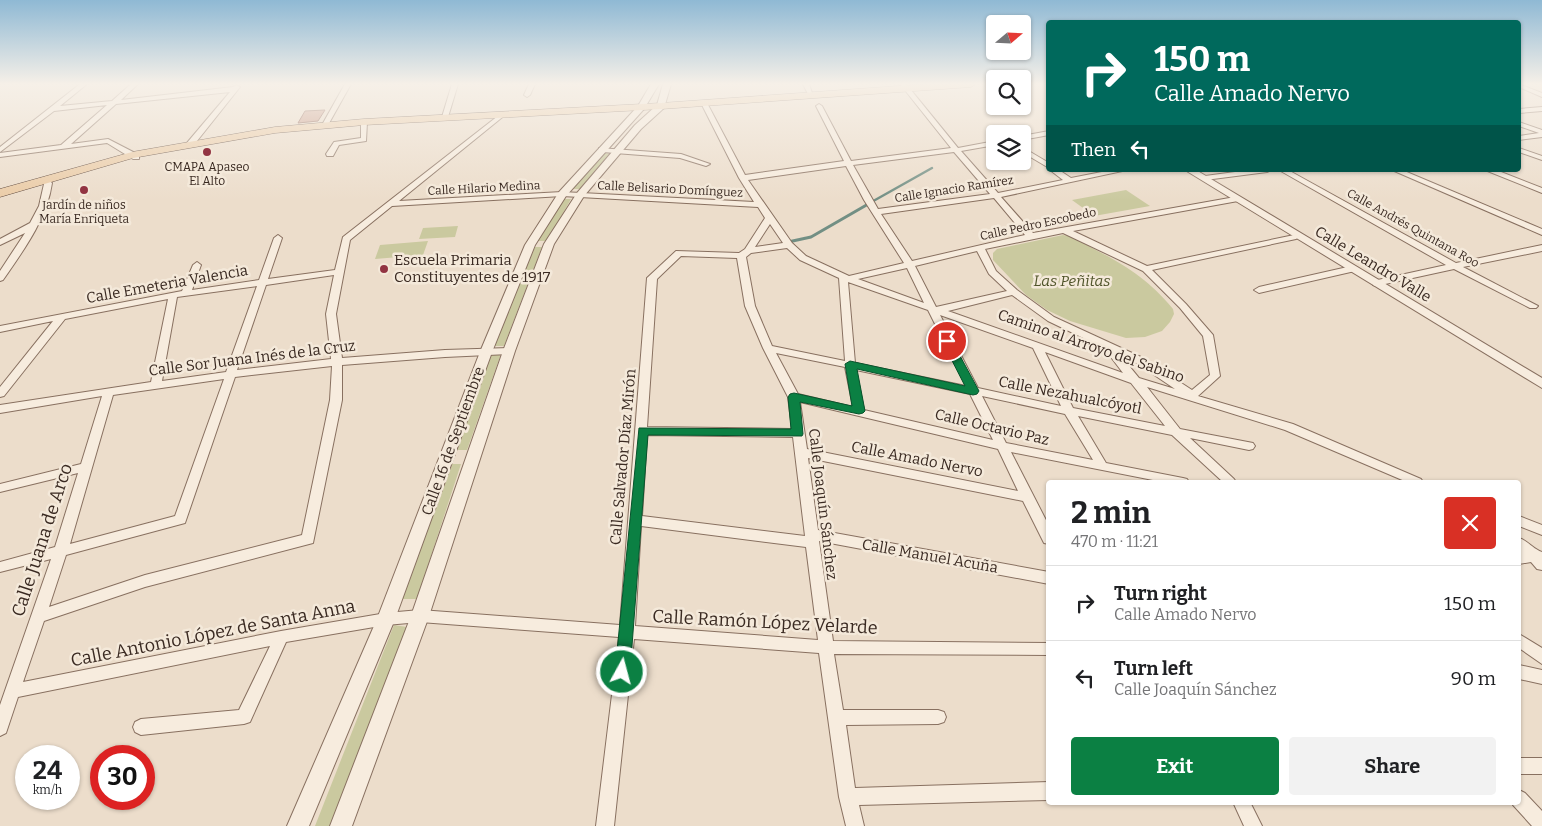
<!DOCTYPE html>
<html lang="en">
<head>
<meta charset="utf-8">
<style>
  :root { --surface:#fff; --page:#f2f2f2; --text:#202124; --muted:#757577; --line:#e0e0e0; --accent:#0b8043 }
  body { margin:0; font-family:Bitter,serif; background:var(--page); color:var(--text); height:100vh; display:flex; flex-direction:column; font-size:19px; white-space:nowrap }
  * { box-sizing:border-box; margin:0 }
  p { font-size:16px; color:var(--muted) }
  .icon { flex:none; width:28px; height:28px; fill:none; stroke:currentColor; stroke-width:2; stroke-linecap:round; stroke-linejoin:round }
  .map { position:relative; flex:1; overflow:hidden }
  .side { position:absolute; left:1046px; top:480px; width:475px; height:325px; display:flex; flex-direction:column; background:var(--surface); border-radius:5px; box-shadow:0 1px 4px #0004 }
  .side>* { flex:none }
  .hud { position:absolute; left:1046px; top:20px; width:475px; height:152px; border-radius:5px; box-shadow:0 1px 4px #0004; background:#00695c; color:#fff; overflow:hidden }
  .needle { width:32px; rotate:71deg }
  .fabs { position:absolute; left:986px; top:15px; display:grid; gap:10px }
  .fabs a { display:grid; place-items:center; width:45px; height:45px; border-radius:5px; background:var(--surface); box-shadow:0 1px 4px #0004; font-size:25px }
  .speed { position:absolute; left:15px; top:745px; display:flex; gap:10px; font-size:25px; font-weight:700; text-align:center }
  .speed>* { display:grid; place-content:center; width:65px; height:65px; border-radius:50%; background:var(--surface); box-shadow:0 1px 4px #0004; line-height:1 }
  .speed small { font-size:12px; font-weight:400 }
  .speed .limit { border:8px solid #d22; background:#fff; color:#111 }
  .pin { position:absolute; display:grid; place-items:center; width:42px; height:42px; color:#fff; margin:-21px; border:2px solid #fff; border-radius:50%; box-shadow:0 1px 5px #0007 }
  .me { position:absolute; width:55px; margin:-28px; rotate:7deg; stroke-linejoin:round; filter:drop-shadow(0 0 4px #0008) }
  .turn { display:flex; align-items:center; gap:18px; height:105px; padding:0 25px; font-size:22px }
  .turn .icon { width:65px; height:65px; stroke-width:2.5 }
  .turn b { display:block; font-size:35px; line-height:42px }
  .then { display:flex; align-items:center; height:48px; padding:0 25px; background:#0003; gap:10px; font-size:19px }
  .round { display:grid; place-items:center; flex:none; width:52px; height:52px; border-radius:5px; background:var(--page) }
  .summary { display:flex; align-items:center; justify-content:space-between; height:85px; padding:0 25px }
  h1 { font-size:30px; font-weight:700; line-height:38px }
  .primary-button { display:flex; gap:10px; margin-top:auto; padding:10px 25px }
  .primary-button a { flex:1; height:58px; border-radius:5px; background:var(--accent); color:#fff; font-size:20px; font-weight:700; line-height:58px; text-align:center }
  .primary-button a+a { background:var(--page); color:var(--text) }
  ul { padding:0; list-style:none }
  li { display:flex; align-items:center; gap:15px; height:75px; padding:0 25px; border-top:1px solid var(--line) }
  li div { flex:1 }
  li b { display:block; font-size:19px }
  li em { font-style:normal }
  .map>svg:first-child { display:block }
  .green { fill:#cac99f }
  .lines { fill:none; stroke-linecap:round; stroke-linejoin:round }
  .stream-far1 { stroke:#728f84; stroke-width:2.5 }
  .stream { stroke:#728f84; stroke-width:3 }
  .building { fill:#c79684; stroke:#855748 }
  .minor-casing { stroke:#887060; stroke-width:2 }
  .tertiary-casing { stroke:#887060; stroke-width:2 }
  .primary-casing { stroke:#563f33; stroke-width:1 }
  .minor { fill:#f7ecde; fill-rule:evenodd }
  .tertiary { fill:#f7ecde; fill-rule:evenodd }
  .primary { fill:#ebcca7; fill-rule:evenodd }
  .route { fill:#0b8043; stroke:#07532c }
  .poi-dot { fill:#923442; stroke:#f4e9da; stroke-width:2 }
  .labels { text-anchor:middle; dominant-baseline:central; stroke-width:5; stroke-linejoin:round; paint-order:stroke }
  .far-poi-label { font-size:12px; fill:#3a2a22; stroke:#f4e9da }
  .far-street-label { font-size:12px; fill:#3a2a22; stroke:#f4e9da }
  .poi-label { font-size:15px; fill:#3a2a22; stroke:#f4e9da; text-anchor:start }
  .street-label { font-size:15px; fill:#3a2a22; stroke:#f4e9da }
  .park-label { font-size:15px; font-style:italic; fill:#50542a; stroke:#f4e9da }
  .near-street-label { font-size:18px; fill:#3a2a22; stroke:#f4e9da }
</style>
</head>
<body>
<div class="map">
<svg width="1542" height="826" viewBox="0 0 1542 826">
  <rect width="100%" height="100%" fill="#ecddcb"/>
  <!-- green -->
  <path class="green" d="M604 153 609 154 580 189H572Z
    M1126 190 1150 206 1094 216 1072 200Z
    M563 199H571L547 241H537Z
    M458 226 455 237 419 239 423 228Z
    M1063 235 1069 236C1111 258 1142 271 1173 309L1174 314 1170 322 1162 331 1145 337 1126 338 1070 321 1047 310 1026 295 993 260V253L997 249Z
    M428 241 423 255 375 259 380 245Z
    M535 247H542L504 346H493Z
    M491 354H501L467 450H457Z
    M452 464H461L417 599H401Z
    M394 625 407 627 330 826H315Z"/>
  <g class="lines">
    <!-- stream-far1 -->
    <path class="stream-far1" d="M868 204 932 168"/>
    <!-- stream -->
    <path class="stream" d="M788 242 811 237 870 203"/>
  </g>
  <!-- building -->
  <path class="building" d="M325 110 318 121 298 123 305 111Z"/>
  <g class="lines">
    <!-- minor casing -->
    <g class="minor-casing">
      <path id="minor" d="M80 84H87L60 106 112 101 131 84H138L121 100 233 87 237 85 240 87 193 146 186 144 230 92 116 104 71 144 108 139 139 155V159H133L107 143 0 157V153L61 145 107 105 54 111 0 152V147Z
        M345 84H351L328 125 323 126 322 125Z
        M452 84H458L448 117 445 119 442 117Z
        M529 84H535L530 95 527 97 524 95Z
        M803 84H809L813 96H809Z
        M900 84H906L958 148 995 141V145L961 151 998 193 1063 180 1050 170H1059L1071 178 1112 170H1127L1001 197 1033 233 1235 197H1238V201L1073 231 1147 266 1299 234 1300 236 1296 239 1152 270 1186 304 1213 335 1220 376 1198 396 1293 424 1421 479 1423 482H1407L1285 430 1147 387 1180 429 1253 443 1255 446 1253 449 1249 450 1190 438 1234 479 1236 482H1223L1172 435 1078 416 1106 463 1183 478 1187 479 1189 482H1163L1011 452 1049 526V544L1044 543 1023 501 808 458 818 530 1049 572V584L819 541 833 641 1049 643V655L834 654 843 710H938L944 712 946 717 944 722 938 724 846 725 855 788 1049 782V800L859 805 864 826H846L839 797 819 653 634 639 614 826H596L619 637 420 622 386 625 286 642 250 722 244 724 141 735 135 732 133 727 135 722 141 719 239 710 270 646 18 697 6 733 0 736V705L51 559 0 572V562L55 547 78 473 0 492V484L81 464 102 396 0 413V405L151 382 168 299 65 319 4 396 0 397V387L53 321 0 332V326L182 291 193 265 197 262 201 265 192 290 259 280 274 238 278 235 282 238 268 279 335 270 343 237 503 112 506 114 505 115 399 201 562 192 754 202 739 178 701 103 704 101 707 103 745 175 844 161 816 106 819 104 822 106 851 161 951 148ZM954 152 990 194 878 209 853 165ZM846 166 864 200 904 263 849 276 806 256 792 243 748 180ZM562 196 758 207 765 218 745 249 739 253 676 251 647 278 620 625 420 610 386 613 281 631 23 682 44 621 145 587 313 543 342 400V365L445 357 509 354 514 351 509 348 445 350 342 358 336 314 350 240 392 206ZM994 198 1025 235 912 261 881 214ZM770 224 783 243 755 247ZM1063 233 1143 271 1180 308 1203 336 1210 375 1192 390 1143 358 1054 317 1017 290 996 271 985 249ZM787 248 800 260 839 278 845 361 772 346 755 306 746 257 751 253ZM977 251 989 274 1007 291 936 307 915 266ZM681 256 737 258 745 306 763 348 788 397 792 429 647 427 657 279ZM907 268 924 303 858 279ZM334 275 326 314 331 359 237 370 266 285ZM848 282 928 310 966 386 855 363ZM257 286 226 372 162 381 177 297ZM1012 295 1048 321 1104 348 1123 373 948 311ZM940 315 1033 348 1061 406 978 388ZM1045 352 1131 383 1165 426 1073 408ZM776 353 845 367 853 407 798 394ZM1121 356 1135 362 1175 389 1139 378ZM332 366 330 400 302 535 145 575 49 607 66 555 185 523 235 377ZM856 370 970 394 993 440 864 410ZM224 379 175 516 70 544 113 395ZM982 396 1065 414 1093 460 1006 443ZM800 402 998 449 1018 491 807 449ZM647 435 793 437 805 536 642 516ZM641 526 806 547 818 640 635 626Z
        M1519 84 1542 93V97L1519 87Z
        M1542 107V111L1519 113V109Z
        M364 120 367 122 366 141 339 145 333 156H327L326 154 334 142 361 138V122Z
        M1519 122 1542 130V137L1519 140V136L1539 133 1519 126Z
        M1049 131V135L1022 140V136Z
        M1022 147 1049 163V168L1022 152Z
        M599 148 681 154 710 164 706 166 680 158 602 152H599Z
        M1519 148 1542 156V160L1519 152Z
        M1250 170H1271L1267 172 1205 180 1201 178 1205 176Z
        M1279 170H1288L1456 263 1542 245V251L1463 267 1538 306 1536 308H1530L1454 269 1376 286 1373 285V281L1446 265Z
        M1392 170H1402L1542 229V235Z
        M1485 170H1496L1542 188V193Z
        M41 178H47L52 183C47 219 23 251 3 280L0 281V271L25 233 0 245V239L30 223 39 206 44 184 40 180Z
        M1352 266 1355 267V271L1259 293 1254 290 1259 287Z
        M1519 516 1542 525V535L1519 526Z
        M1519 538C1528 541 1533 549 1542 552V570L1537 569 1531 562 1519 564V554L1521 553 1519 551Z
        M1519 634 1542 648V664L1519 648Z
        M1519 665 1542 670V684L1519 679Z
        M1519 758H1542V774H1519Z
        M1519 790 1525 793 1542 811V826H1532L1513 805 1512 802H1519Z
        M1233 802H1250L1262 826H1244Z"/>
    </g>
    <!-- tertiary casing -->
    <g class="tertiary-casing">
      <path id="tertiary" d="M651 84H659L644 109 566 196 535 245 492 352 395 619 309 826H287L377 619 480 352 525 245 559 192 638 106Z
        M663 84H671L664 108 641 129 584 196 554 244 515 351 429 616 352 826H330L411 616 503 351 544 244 577 193 635 125 657 105Z
        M1185 170H1196L1542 378V388Z"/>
    </g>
    <!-- primary casing -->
    <g class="primary-casing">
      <path id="primary" d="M927 84H976L971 87 661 109 364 125 275 133 133 158 0 197V189L132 152 275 127 364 119 661 103Z"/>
    </g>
    <!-- minor -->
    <use href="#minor" class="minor"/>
    <!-- tertiary -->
    <use href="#tertiary" class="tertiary"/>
    <!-- primary -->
    <use href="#primary" class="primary"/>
  </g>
  <!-- sky -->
  <linearGradient id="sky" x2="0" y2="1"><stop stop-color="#8fb9d4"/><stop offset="0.42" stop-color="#f6f0e8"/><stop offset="1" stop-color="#f6f0e8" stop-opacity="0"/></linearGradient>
  <rect width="1542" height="200" fill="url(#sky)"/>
  <!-- route -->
  <path class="route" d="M943 338H947L952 341 979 391 977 394 973 395 857 369 865 411 863 413 859 414 800 402 803 434 802 436 648 435 630 672 628 677 622 679 617 677 615 672 639 428 791 429 788 397 790 394 794 393 852 406 845 364 850 361 965 386 942 341Z"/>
  <!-- markers -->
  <g class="poi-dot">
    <circle cx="207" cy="152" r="5"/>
    <circle cx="84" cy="190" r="5"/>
    <circle cx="384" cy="269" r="5"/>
  </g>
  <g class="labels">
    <!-- far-poi labels -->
    <g class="far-poi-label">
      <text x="207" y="167">CMAPA Apaseo<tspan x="207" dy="14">El Alto</tspan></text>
      <text x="84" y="205">Jardín de niños<tspan x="84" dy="14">María Enriqueta</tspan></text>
    </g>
    <!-- far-street labels -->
    <g class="far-street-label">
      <text transform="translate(484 188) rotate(-3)">Calle Hilario Medina</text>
      <text transform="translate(670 189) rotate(3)">Calle Belisario Domínguez</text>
      <text transform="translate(954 189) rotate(-9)">Calle Ignacio Ramírez</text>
      <text transform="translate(1038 224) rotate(-12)">Calle Pedro Escobedo</text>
      <text transform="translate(1413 228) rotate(29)">Calle Andrés Quintana Roo</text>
    </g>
    <!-- poi labels -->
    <g class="poi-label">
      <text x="394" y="260">Escuela Primaria<tspan x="394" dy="17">Constituyentes de 1917</tspan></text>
    </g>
    <!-- street labels -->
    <g class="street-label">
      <text transform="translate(1373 264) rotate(31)">Calle Leandro Valle</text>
      <text transform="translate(167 284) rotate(-10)">Calle Emeteria Valencia</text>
      <text transform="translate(1091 346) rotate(19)">Camino al Arroyo del Sabino</text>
      <text transform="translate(252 358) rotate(-7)">Calle Sor Juana Inés de la Cruz</text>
      <text transform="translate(1070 395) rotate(11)">Calle Nezahualcóyotl</text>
      <text transform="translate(992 427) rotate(13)">Calle Octavio Paz</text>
      <text transform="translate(453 441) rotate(-70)">Calle 16 de Septiembre</text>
      <text transform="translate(623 457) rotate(-85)">Calle Salvador Díaz Mirón</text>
      <text transform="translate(917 459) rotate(11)">Calle Amado Nervo</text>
      <text transform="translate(823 504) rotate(83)">Calle Joaquín Sánchez</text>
      <text transform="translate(930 556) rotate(10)">Calle Manuel Acuña</text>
    </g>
    <!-- park labels -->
    <g class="park-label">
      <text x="1072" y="281">Las Peñitas</text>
    </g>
    <!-- near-street labels -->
    <g class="near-street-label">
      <text transform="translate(42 540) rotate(-72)">Calle Juana de Arco</text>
      <text transform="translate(765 622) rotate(3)">Calle Ramón López Velarde</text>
      <text transform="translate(213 633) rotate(-11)">Calle Antonio López de Santa Anna</text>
    </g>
  </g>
</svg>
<div class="fabs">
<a><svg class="needle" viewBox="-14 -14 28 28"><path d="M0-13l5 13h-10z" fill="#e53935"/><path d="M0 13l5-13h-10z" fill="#757577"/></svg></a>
<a><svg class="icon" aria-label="search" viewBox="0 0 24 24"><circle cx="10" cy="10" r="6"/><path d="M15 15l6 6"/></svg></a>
<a><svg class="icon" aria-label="layers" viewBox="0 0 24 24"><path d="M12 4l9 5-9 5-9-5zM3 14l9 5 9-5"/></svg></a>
</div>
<div class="speed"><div>24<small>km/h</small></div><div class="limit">30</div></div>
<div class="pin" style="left:947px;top:341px;background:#d93025"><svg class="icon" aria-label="arrive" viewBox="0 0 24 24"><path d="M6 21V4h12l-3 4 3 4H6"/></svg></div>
<svg class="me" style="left:622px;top:672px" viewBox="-20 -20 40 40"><circle r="17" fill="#0b8043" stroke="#fff" stroke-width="3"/><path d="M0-11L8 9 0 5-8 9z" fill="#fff"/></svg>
<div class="hud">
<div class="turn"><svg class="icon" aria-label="right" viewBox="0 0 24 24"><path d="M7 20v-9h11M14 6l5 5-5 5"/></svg><div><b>150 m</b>Calle Amado Nervo</div></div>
<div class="then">Then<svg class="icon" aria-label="left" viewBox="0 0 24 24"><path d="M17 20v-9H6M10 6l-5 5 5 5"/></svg></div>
</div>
<section class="side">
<div class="summary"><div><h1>2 min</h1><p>470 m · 11:21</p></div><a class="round" style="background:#d93025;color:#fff"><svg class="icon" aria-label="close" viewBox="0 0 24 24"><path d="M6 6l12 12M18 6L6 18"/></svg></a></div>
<ul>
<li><svg class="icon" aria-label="right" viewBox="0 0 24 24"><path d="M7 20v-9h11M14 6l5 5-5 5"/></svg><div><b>Turn right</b><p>Calle Amado Nervo</p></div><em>150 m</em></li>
<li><svg class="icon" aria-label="left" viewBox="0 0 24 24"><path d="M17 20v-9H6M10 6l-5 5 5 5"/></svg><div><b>Turn left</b><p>Calle Joaquín Sánchez</p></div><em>90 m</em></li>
</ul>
<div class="primary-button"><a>Exit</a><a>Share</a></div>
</section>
</div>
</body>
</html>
